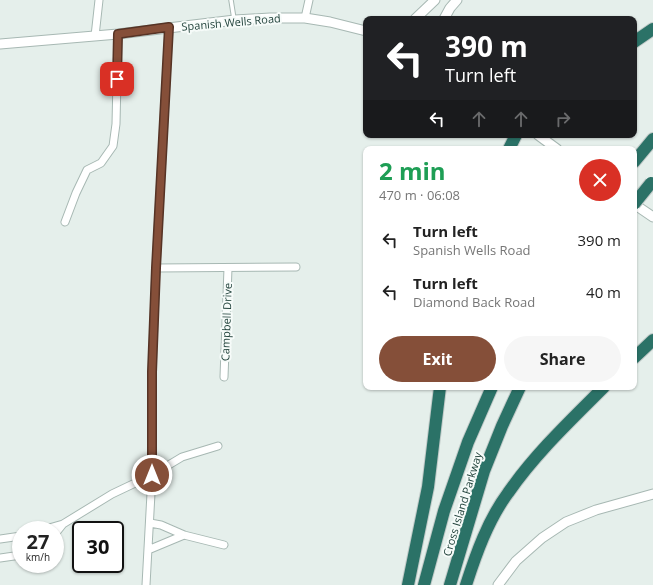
<!DOCTYPE html>
<html lang="en">
<head>
<meta charset="utf-8">
<style>
  :root { --surface:#fff; --page:#f6f6f6; --text:#222; --muted:#767676; --accent:#854f39 }
  body { margin:0; font-family:"Open Sans",sans-serif; background:var(--page); color:var(--text); height:100vh; display:flex; flex-direction:column; font-size:15px; white-space:nowrap }
  * { box-sizing:border-box; margin:0 }
  p { font-size:13px; color:var(--muted) }
  .icon { flex:none; width:22px; height:22px; fill:none; stroke:currentColor; stroke-width:2; stroke-linecap:round; stroke-linejoin:round }
  .map { position:relative; flex:1; overflow:hidden }
  .details { position:absolute; left:363px; top:146px; width:274px; height:244px; display:flex; flex-direction:column; background:var(--surface); border-radius:8px; box-shadow:0 1px 3px #0004 }
  .details>* { flex:none }
  .banner { position:absolute; left:363px; top:16px; width:274px; height:122px; border-radius:8px; box-shadow:0 1px 3px #0004; background:#202124; color:#fff; overflow:hidden }
  .speed { position:absolute; left:12px; top:521px; display:flex; gap:8px; font-size:20px; font-weight:700; text-align:center }
  .speed>* { display:grid; place-content:center; width:52px; height:52px; border-radius:50%; background:var(--surface); box-shadow:0 1px 3px #0004; line-height:1 }
  .speed small { font-size:10px; font-weight:400 }
  .speed .limit { border:2px solid #111; border-radius:6px; background:#fff; color:#111 }
  .pin { position:absolute; display:grid; place-items:center; width:34px; height:34px; color:#fff; margin:-17px; border-radius:8px; box-shadow:0 2px 6px #0006 }
  .me { position:absolute; width:44px; margin:-22px; rotate:0deg; stroke-linejoin:round; filter:drop-shadow(0 0 3px #0008) }
  .turn { display:flex; align-items:center; gap:14px; height:84px; padding:0 16px; font-size:18px }
  .turn .icon { width:52px; height:52px; stroke-width:2.5 }
  .turn b { display:block; font-size:28px; line-height:34px }
  .lanes { display:flex; align-items:center; height:38px; padding:0 16px; background:#0003; justify-content:center; gap:20px; direction:ltr }
  .lanes .off { opacity:.35 }
  .round { display:grid; place-items:center; flex:none; width:42px; height:42px; border-radius:21px; background:var(--page) }
  .headline { display:flex; align-items:center; justify-content:space-between; height:68px; padding:0 16px }
  h1 { font-size:24px; font-weight:700; line-height:30px; color:#1e9e55 }
  .button { display:flex; gap:8px; margin-top:auto; padding:8px 16px }
  .button a { flex:1; height:46px; border-radius:24px; background:var(--accent); color:#fff; font-size:16px; font-weight:700; line-height:46px; text-align:center }
  .button a+a { background:var(--page); color:var(--text) }
  ul { padding:0; list-style:none }
  li { display:flex; align-items:center; gap:12px; height:52px; padding:0 16px }
  li div { flex:1 }
  li b { display:block; font-size:15px }
  li em { font-style:normal }
  .map>svg:first-child { display:block }
  .lines { fill:none; stroke-linecap:round; stroke-linejoin:round }
  .service-casing { stroke:#a7b8b3; stroke-width:5.5 }
  .minor-casing { stroke:#a7b8b3; stroke-width:9 }
  .tertiary-casing { stroke:#a7b8b3; stroke-width:11 }
  .motorway-casing { stroke:#c1cac8; stroke-width:14 }
  .service { stroke:#fff; stroke-width:3.5 }
  .minor { stroke:#fff; stroke-width:7 }
  .tertiary { stroke:#fff; stroke-width:9 }
  .motorway { stroke:#2b7267; stroke-width:12 }
  .motorway-bridge-casing { stroke:#c1cac8; stroke-width:14; stroke-linecap:butt }
  .motorway-bridge { stroke:#2b7267; stroke-width:12 }
  .route-casing { stroke:#563325; stroke-width:10 }
  .route { stroke:#854f39; stroke-width:7 }
  .labels { text-anchor:middle; dominant-baseline:central; stroke-width:4; stroke-linejoin:round; paint-order:stroke }
  .street-label { font-size:11px; fill:#22433c; stroke:#f6fbf9 }
</style>
</head>
<body>
<div class="map">
<svg width="653" height="585" viewBox="0 0 653 585">
  <rect width="100%" height="100%" fill="#e5efeb"/>
  <g class="lines">
    <!-- service casing -->
    <g class="service-casing">
      <path id="service" d="M231 0 234 19"/>
    </g>
    <!-- minor casing -->
    <g class="minor-casing">
      <path id="minor" d="M305 18 309 0
        M95 36 99 0
        M65 222 76 193 87 170 101 163 113 146 116 124 118 34
        M156 268 296 267
        M224 377 228 268
        M150 523 161 525 184 535
        M42 530 63 524 112 494 152 475 182 457 218 446
        M55 534 63 524
        M0 539 21 536
        M148 550 184 535 224 545
        M0 558 21 555
        M146 585 152 475V373L156 268 169 27"/>
    </g>
    <!-- tertiary casing -->
    <g class="tertiary-casing">
      <path id="tertiary" d="M415 19 435 0
        M444 19 450 8 457 0
        M0 44 118 34 235 20 270 18H305L330 22 366 31
        M538 135 557 149
        M634 204 653 217
        M498 585 516 561 542 538 566 522 596 510 653 494"/>
    </g>
    <!-- motorway casing -->
    <g class="motorway-casing">
      <path id="motorway" d="M634 42 653 29
        M509 149 516 135
        M634 162 653 139
        M634 358 653 340
        M408 585 428 487 440 387
        M424 585 444 511 468 442 492 387
        M450 585 484 471 502 426 520 387
        M466 585C476 554 488 520 508 493 535 454 570 421 604 387"/>
    </g>
    <!-- service -->
    <use href="#service" class="service"/>
    <!-- minor -->
    <use href="#minor" class="minor"/>
    <!-- tertiary -->
    <use href="#tertiary" class="tertiary"/>
    <!-- motorway -->
    <use href="#motorway" class="motorway"/>
    <!-- motorway-bridge casing -->
    <g class="motorway-bridge-casing">
      <path id="motorway-bridge" d="M634 204 651 183"/>
    </g>
    <!-- motorway-bridge -->
    <use href="#motorway-bridge" class="motorway-bridge"/>
  </g>
  <g class="lines">
    <!-- route casing -->
    <g class="route-casing">
      <path id="route" d="M117 79 118 34 169 27 156 268 152 372V475"/>
    </g>
    <!-- route -->
    <use href="#route" class="route"/>
  </g>
  <g class="labels">
    <!-- street labels -->
    <g class="street-label">
      <text transform="translate(231 22) rotate(-5)">Spanish Wells Road</text>
      <text transform="translate(226 322) rotate(-88)">Campbell Drive</text>
      <text transform="translate(462 504) rotate(-73)">Cross Island Parkway</text>
    </g>
  </g>
</svg>
<div class="speed"><div>27<small>km/h</small></div><div class="limit">30</div></div>
<div class="pin" style="left:117px;top:79px;background:#d93025"><svg class="icon" aria-label="arrive" viewBox="0 0 24 24"><path d="M6 21V4h12l-3 4 3 4H6"/></svg></div>
<svg class="me" style="left:152px;top:475px" viewBox="-20 -20 40 40"><circle r="17" fill="#854f39" stroke="#fff" stroke-width="3"/><path d="M0-11L8 9 0 5-8 9z" fill="#fff"/></svg>
<div class="banner">
<div class="turn"><svg class="icon" aria-label="left" viewBox="0 0 24 24"><path d="M17 20v-9H6M10 6l-5 5 5 5"/></svg><div><b>390 m</b>Turn left</div></div>
<div class="lanes"><svg class="icon" aria-label="left" viewBox="0 0 24 24"><path d="M17 20v-9H6M10 6l-5 5 5 5"/></svg><svg class="icon off" aria-label="ahead" viewBox="0 0 24 24"><path d="M12 20V5M6 11l6-6 6 6"/></svg><svg class="icon off" aria-label="ahead" viewBox="0 0 24 24"><path d="M12 20V5M6 11l6-6 6 6"/></svg><svg class="icon off" aria-label="right" viewBox="0 0 24 24"><path d="M7 20v-9h11M14 6l5 5-5 5"/></svg></div>
</div>
<section class="details">
<div class="headline"><div><h1>2 min</h1><p>470 m · 06:08</p></div><a class="round" style="background:#d93025;color:#fff"><svg class="icon" aria-label="close" viewBox="0 0 24 24"><path d="M6 6l12 12M18 6L6 18"/></svg></a></div>
<ul>
<li><svg class="icon" aria-label="left" viewBox="0 0 24 24"><path d="M17 20v-9H6M10 6l-5 5 5 5"/></svg><div><b>Turn left</b><p>Spanish Wells Road</p></div><em>390 m</em></li>
<li><svg class="icon" aria-label="left" viewBox="0 0 24 24"><path d="M17 20v-9H6M10 6l-5 5 5 5"/></svg><div><b>Turn left</b><p>Diamond Back Road</p></div><em>40 m</em></li>
</ul>
<div class="button"><a>Exit</a><a>Share</a></div>
</section>
</div>
</body>
</html>
